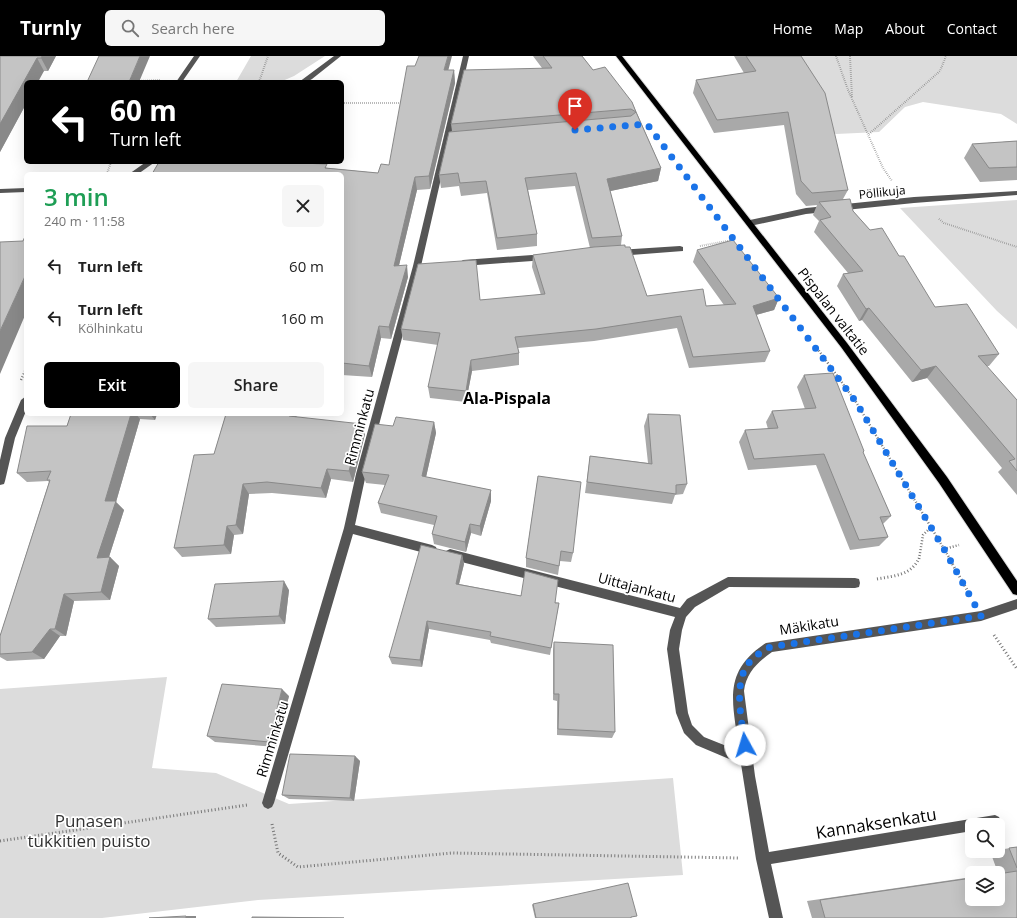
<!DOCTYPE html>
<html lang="en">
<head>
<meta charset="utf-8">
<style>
  :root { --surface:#fff; --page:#f6f6f6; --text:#222; --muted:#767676; --accent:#000 }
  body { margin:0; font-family:"Open Sans",sans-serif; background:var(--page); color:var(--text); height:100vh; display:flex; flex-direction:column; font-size:15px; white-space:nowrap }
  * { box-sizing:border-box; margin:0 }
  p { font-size:13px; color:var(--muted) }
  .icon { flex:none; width:22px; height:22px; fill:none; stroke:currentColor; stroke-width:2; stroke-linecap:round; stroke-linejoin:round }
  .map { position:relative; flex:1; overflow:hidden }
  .drawer { position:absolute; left:24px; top:116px; width:320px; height:244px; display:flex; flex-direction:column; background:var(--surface); border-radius:6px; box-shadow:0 4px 16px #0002 }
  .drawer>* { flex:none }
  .guide { position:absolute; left:24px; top:24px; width:320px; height:84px; border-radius:6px; box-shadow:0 4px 16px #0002; background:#000; color:#fff; overflow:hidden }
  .tools { position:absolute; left:965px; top:762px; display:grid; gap:8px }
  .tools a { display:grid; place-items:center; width:40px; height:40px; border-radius:6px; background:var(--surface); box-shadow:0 4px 16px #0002; font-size:20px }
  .pin { position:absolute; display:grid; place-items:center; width:34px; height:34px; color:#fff; margin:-41px -17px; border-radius:50% 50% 50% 0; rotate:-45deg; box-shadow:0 0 4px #0007 }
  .pin .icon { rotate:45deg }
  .me { position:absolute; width:44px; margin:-22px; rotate:354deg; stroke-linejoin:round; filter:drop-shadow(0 0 3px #0008) }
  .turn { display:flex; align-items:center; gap:14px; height:84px; padding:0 20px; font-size:18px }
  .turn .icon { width:52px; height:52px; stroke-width:2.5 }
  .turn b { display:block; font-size:28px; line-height:34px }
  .round { display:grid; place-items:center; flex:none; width:42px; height:42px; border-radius:6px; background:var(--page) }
  .overview { display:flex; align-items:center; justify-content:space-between; height:68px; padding:0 20px }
  h1 { font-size:24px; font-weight:600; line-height:30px; color:#1e9e55 }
  .action { display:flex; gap:8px; margin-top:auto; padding:8px 20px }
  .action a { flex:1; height:46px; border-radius:6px; background:var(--accent); color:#fff; font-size:16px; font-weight:600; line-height:46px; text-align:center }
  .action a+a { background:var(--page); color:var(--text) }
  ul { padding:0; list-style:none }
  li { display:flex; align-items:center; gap:12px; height:52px; padding:0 20px }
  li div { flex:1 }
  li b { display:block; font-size:15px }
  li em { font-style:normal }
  header { display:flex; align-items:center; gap:24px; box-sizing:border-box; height:56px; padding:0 20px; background:var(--accent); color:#fff }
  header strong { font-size:19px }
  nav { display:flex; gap:22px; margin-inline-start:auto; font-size:14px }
  .search { width:280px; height:36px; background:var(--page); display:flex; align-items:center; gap:10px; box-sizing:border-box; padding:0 14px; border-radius:6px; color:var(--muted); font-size:15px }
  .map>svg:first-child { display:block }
  .green { fill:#dcdcdc }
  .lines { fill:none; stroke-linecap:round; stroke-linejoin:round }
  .major-casing { stroke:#dbdbdb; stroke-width:2 }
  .path-far2 { stroke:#777; stroke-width:2; stroke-dasharray:0.5 1.5; stroke-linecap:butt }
  .path-far1 { stroke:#777; stroke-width:2.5; stroke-dasharray:1 2; stroke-linecap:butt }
  .path { stroke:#777; stroke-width:3; stroke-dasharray:1 2.5; stroke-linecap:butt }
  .minor { fill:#555; fill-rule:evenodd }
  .major { fill:#000; fill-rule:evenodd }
  .wall { fill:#a9a9a9 }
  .shaded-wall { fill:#898989 }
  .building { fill:#c4c4c4; stroke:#898989 }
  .route { stroke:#1a73e8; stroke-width:7; stroke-dasharray:0 12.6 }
  .labels { text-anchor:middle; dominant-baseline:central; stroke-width:3.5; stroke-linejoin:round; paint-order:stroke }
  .far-street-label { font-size:12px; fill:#000; stroke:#fff }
  .street-label { font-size:14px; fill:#000; stroke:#fff }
  .quarter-label { font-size:16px; font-weight:bold; fill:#000; stroke:#fff }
  .near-park-label { font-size:17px; fill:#333; stroke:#fff }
  .near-street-label { font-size:17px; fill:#000; stroke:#fff }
</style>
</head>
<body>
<header>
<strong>Turnly</strong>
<div class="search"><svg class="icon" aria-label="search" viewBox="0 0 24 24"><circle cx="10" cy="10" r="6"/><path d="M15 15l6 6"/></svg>Search here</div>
<nav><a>Home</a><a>Map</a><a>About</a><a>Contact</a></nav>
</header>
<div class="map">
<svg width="1017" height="862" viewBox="0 0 1017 862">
  <rect width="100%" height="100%" fill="#fff"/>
  <!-- green -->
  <path class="green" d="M251 0H325L294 20 280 26H236Z
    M801 0H1017V68L1001 58 923 46 905 51 879 76 836 78 799 66 816 32Z
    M1017 144V273L997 255 900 152Z
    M167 621 152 712 216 717 289 748 673 722 683 819 258 844 102 862H0V633Z"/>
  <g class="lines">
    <!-- major casing -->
    <g class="major-casing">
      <path id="major" d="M616 0H622L847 287 947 421 1017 525V539L1013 538 939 427 841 291Z"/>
    </g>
    <!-- path-far2 -->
    <path class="path-far2" d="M836 0 848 34 883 112 892 125
      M850 0 852 41
      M137 25 160 24
      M80 26H90
      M259 26 268 0
      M342 47H401
      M869 78 940 15 946 0
      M107 118 111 106
      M939 163 944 167 1017 191
      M700 190 733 184"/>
    <!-- path-far1 -->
    <path class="path-far1" d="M817 292 856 346 950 503
      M21 324 26 313
      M944 493 959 489
      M919 503 923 479 931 471"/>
    <!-- path -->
    <path class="path" d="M949 502 970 539
      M877 523C894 520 912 519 919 502
      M994 579 1017 613
      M272 768 278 797 298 811 452 797 739 802
      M0 785 247 749"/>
    <!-- minor -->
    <path class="minor" d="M194 0H200L182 26H176Z
      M334 0H341L312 23 307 26H299Z
      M463 0H469L421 210 366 418 355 469 432 489 436 491 437 494 436 497 432 499 353 478 274 747 272 751 268 753 264 751 262 747 344 472 356 418 413 210Z
      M146 106H155L138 118H129Z
      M26 132V136L0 137V133Z
      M1017 135V139L914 147 806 158 750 170 746 167 750 164 806 152 914 141Z
      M680 190 683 191V195L618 200 614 197 618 194Z
      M546 198 550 201 546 204 463 210 459 207 463 204Z
      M26 340V355L15 382 5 425 4 428 0 429V404L5 382 21 344Z
      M450 493 680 552 687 543 728 521 855 522 859 523 860 527 859 531 855 532 729 531 695 551 686 561 682 574 679 593 688 657 692 669 704 681 739 695C734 649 720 617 766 587L981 555 1017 543V553L981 565 772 596C758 606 746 617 744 635L755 720 769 796 995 759 999 761 1001 765 999 769H972V775L771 808 783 862H769L756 803 741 708 696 689 684 677 676 657 667 593 670 574 675 561 450 503 446 501 445 498 446 495Z"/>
    <!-- major -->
    <use href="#major" class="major"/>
  </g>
  <!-- wall -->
  <path class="wall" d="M0 0H56L48 15H44L26 26V48L0 96Z
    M533 0H582L593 14 632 46 661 112 658 125 610 135 622 180 621 189 647 240 706 250 724 249 693 206 697 194 779 242 774 254 756 259 770 295 765 306 689 312 677 272 594 285 518 292 519 297V309L472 315 466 346 430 342 428 331 438 289 403 284 401 273 480 244 541 239 532 211 533 199 590 192 575 130 528 134 537 178V190L497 194 487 137 461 140 459 130 441 132 439 119 452 75 451 68 542 12Z
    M734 0H801L848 134 843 143 853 155 870 174 899 200 935 251 999 298 989 310H986L1017 344V439L998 416 1002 412 927 322 912 326 862 264 859 265 837 230 843 218 848 217 814 176 819 165 813 159 817 149 806 150 796 138 784 69 714 77 693 37 696 24 744 17Z
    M449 14H454L455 27 430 133 417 134 399 209 408 221 391 283 381 282 372 321 342 319V118L306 107 328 112 378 117 389 109Z
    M1017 85V124L980 126 964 102 972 88Z
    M804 319 864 395 863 397 891 460 883 468 888 481 879 490 850 494 816 409 748 414 739 386 745 374 768 373 766 366 772 355 805 353 797 331Z
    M71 358H157L155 364 140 363 116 446 124 454 109 501H110L119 510 110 544 74 545 66 580H60L44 603 7 605 0 601V580L49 426 48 425 27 426 17 417 67 370Z
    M226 358H297L296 361 365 378 353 426 331 423 326 442 272 437 249 438 243 478 234 479 231 498 182 501 174 492 214 398Z
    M648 358 687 428 683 438 675 439 672 448 585 437 590 400 648 407 644 370Z
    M434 366 436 377 426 421 491 434V445L481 480 471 477 466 496 434 488 432 478 434 469 381 457 378 447 385 429 366 427 362 416 393 370Z
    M538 420 573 497 571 506 560 505 558 519 526 511V502Z
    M462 499 464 508 459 528 559 547 550 599 491 587 490 584 429 573 422 611 392 608 389 601Z
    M289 534 285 568 216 571 208 563Z
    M554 586 615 676 612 682 557 679V645L553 644V594Z
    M289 640 276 691 215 686 207 680Z
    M355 700 360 705 354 745 289 743 282 739Z
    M1017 791V862H812L807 845 972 821V843H998V817L990 795H998V794Z
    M533 848 631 861V862H535L532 849Z"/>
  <!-- shaded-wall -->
  <path class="shaded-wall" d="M42 0H56L48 15 41 2Z
    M140 0H150L139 26H129Z
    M448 0H452L445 27 444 14Z
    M37 2 44 15 38 26H26V48L0 96V68Z
    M454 14 455 27 430 133 429 120Z
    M298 106H307L302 118 298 107Z
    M661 112 658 125 606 136 607 123Z
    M415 121 417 134 396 222 394 210Z
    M407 209 408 221 391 283 389 271Z
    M26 218V257L0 318V275Z
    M779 242 774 254 748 261 753 250Z
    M869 252 862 264 859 265 866 253Z
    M379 270 381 282 372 321 369 310Z
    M471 304 472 315 466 346V335Z
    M936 310 927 322 912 326 921 314Z
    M131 358H136L140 363 116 446 124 454 106 510 97 502 105 445Z
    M150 358H157L155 364Z
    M289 358H297L294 371 289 360Z
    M434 366 436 377 424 430 422 420Z
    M362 368 365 378 353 426 349 415Z
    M327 413 331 423 326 442 321 432Z
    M243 428 249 438 243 478 236 469Z
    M491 434V445L481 480 480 470Z
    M470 468 471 477 466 496 465 486Z
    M227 470 234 479 231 498 224 489Z
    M462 499 464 508 457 536 456 528Z
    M110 501 119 510 110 544 101 536Z
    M284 525 289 534 285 568 279 560Z
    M64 538 74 545 66 580 55 573Z
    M427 565 429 573 422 611 420 604Z
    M50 573 60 580 44 603 32 596Z
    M282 633 289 640 276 691 269 686Z
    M355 700 360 705 354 745 350 742Z
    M186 860H196V862H186Z"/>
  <!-- building -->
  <path class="building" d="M0 0H42L41 2H37L0 68Z
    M99 0H140L129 26H87Z
    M419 0H448L444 14H454L429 120 415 121 394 210 407 209 389 271 379 270 369 310 342 307V118H152L159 106H298V107L327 108 325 112 378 117 381 108 389 109 407 10H415Z
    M543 0H582L593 14 605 11 632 46 636 56 631 53 451 68 464 14 552 12Z
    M746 0H801L825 37 848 134 812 137 801 125 788 56 717 64 696 24 756 15Z
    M636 56 661 112 607 123 622 180 592 182 576 117 525 122 537 178 497 182 486 125 460 127 458 117 439 119 449 76 631 60Z
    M1017 85V111L989 112 972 88Z
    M850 143 853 155 870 174 882 172 899 200H904L935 251 967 248 999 298 978 300 1017 344V415L1009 405 1015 403 936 310 921 314 869 252 866 253 843 218 863 215 820 164 831 161 819 146Z
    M26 178V218L0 275V186L23 185Z
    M733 184 779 242 753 250 770 295 693 301 681 260 596 273 515 281 519 297 471 304 466 335 428 331 440 277 401 273 418 208 476 204 480 244 545 238 533 199 594 191 625 189V191H630L647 240 703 233 706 250 736 248 697 194Z
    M833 317 864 395 863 396 891 460 880 461 888 481 859 484 824 398 754 403 745 374 778 372 772 355 816 352 804 319Z
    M71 358H131L105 445H116L97 502 110 501 101 536 64 538 55 573H50L32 596 0 598V580L50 424H47L51 415 17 417 27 370H67Z
    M226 358H289V360L362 368 349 415 327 413 321 432 267 426 243 428 236 469 227 470 224 489 174 492 194 399 214 398Z
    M648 358 680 359 687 428 676 429V438L587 426 590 400 652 408Z
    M396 361 434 366 422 420 491 434 480 470 470 468 465 486 432 478 437 460 378 447 389 419 362 416 375 368 393 370Z
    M538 420 581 426 573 497 561 495 559 510 526 502Z
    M421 489 462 499 456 528 521 540 525 515 558 524 555 547H559L551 592 490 580 491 576 427 565 420 604 389 601Z
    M284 525 279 560 208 563 215 528Z
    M554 586 613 589 615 676 558 673 559 638H554Z
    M222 628 282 633 269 686 207 680Z
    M290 698 355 700 350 742 282 739Z
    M1017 791V812L1009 792Z
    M1017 815V862H825L820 844 972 822V843H998V818Z
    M628 827 637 860 631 861V862H536L533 848Z
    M186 860V862H149Z
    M252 861 344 862H252Z"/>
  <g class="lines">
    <!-- route -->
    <path class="route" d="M575 74 647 68 856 346 944 493 981 560 770 591C761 596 751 602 746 611 734 632 742 666 745 689"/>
  </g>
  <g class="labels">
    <!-- far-street labels -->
    <g class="far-street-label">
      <text transform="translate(882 136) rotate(-6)">Pöllikuja</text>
    </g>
    <!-- street labels -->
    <g class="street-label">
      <text transform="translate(834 255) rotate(52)">Pispalan valtatie</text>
      <text transform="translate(359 371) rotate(-75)">Rimminkatu</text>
      <text transform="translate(637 531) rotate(15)">Uittajankatu</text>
      <text transform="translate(809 569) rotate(-9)">Mäkikatu</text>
      <text transform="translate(272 683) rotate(-73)">Rimminkatu</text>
    </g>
    <!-- quarter labels -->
    <g class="quarter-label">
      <text x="507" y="342">Ala-Pispala</text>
    </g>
    <!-- near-park labels -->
    <g class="near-park-label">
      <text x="89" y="764">Punasen<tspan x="89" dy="20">tukkitien puisto</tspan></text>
    </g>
    <!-- near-street labels -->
    <g class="near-street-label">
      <text transform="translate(876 767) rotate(-9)">Kannaksenkatu</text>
    </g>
  </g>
</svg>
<div class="tools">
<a><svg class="icon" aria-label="search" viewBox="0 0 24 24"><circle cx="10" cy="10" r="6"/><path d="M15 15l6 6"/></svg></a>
<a><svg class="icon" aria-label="layers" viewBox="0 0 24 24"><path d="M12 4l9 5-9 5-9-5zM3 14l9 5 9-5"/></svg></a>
</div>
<div class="pin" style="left:575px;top:74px;background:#d93025"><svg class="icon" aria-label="arrive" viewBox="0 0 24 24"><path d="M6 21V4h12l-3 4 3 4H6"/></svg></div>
<svg class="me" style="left:745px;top:689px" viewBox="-20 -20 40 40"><circle r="19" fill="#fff"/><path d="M0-13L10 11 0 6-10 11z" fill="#1a73e8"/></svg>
<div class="guide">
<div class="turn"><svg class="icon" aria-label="left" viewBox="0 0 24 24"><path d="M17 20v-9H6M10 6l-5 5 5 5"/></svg><div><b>60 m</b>Turn left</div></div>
</div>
<section class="drawer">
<div class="overview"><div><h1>3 min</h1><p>240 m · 11:58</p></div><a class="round"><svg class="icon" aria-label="close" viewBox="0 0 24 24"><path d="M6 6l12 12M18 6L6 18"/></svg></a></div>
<ul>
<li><svg class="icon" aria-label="left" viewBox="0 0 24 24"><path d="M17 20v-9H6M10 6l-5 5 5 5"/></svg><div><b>Turn left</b></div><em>60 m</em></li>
<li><svg class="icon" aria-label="left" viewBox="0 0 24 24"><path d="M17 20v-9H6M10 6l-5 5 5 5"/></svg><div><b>Turn left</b><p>Kölhinkatu</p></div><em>160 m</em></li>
</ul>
<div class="action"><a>Exit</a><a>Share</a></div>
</section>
</div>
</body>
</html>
